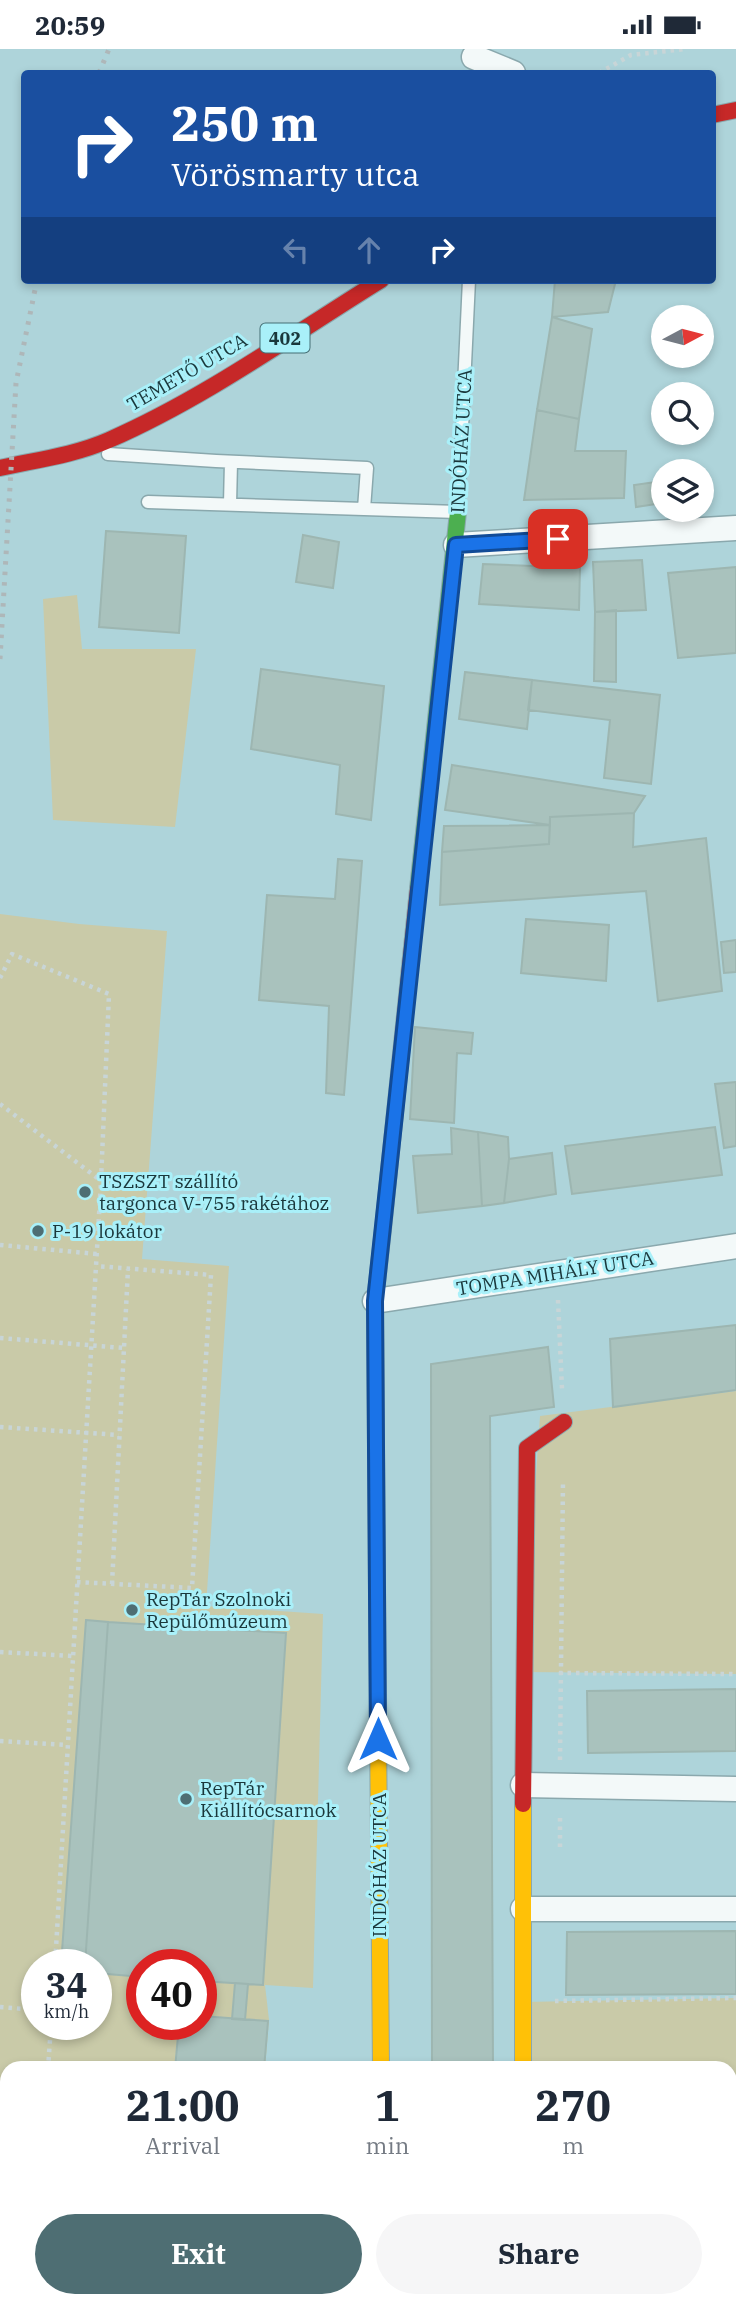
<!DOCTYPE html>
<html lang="en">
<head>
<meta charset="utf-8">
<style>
  :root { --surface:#fff; --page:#f6f6f7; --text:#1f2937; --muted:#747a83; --accent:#4e6e73 }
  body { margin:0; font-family:"IBM Plex Serif",serif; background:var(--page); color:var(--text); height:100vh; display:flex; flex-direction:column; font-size:26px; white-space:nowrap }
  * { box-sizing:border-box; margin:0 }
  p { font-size:23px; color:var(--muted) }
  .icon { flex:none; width:38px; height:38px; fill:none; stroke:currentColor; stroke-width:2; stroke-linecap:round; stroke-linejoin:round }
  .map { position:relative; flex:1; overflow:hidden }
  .drawer { position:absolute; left:0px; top:2012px; width:737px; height:247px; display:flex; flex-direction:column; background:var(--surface); border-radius:21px 21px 0 0; box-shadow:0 4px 10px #0003 }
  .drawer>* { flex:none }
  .guide { position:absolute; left:21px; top:21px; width:695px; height:214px; border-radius:7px; box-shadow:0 4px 10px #0003; background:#1a4fa0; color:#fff; overflow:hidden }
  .needle { width:46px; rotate:83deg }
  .controls { position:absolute; left:651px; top:256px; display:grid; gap:14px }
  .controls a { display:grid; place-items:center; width:63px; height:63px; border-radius:50%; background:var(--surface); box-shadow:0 4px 10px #0003; font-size:35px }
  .speed { position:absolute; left:21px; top:1900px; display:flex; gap:14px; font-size:35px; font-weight:700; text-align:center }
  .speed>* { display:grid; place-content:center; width:91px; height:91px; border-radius:50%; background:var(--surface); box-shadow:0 4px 10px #0003; line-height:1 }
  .speed small { font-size:18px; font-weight:400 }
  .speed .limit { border:10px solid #d22; background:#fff; color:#111 }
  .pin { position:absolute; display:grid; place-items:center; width:60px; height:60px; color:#fff; margin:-30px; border-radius:14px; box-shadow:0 4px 10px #0006 }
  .me { position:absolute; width:77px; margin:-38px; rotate:0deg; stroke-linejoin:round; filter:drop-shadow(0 0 5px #0008) }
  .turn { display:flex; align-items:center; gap:24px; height:147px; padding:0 35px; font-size:32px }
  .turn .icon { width:91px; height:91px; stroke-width:2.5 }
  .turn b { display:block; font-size:49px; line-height:60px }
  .lanes { display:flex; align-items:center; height:66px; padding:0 35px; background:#0003; justify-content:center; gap:35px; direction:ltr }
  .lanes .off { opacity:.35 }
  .eta { display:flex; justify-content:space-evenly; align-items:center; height:119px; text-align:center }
  .eta b { font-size:42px; font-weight:800; line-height:49px }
  .cta { display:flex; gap:14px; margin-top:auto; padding:14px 35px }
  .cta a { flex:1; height:80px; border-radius:42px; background:var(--accent); color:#fff; font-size:28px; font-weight:800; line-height:80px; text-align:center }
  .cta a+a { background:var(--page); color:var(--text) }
  .status { display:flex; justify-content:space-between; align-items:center; height:49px; padding:0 35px; background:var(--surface); direction:ltr }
  .status svg { height:19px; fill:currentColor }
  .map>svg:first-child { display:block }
  .green { fill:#c9caa8; fill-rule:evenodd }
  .building { fill:#a9c2bd; stroke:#9db6b1; stroke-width:2 }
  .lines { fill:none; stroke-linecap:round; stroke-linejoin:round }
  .lane-casing { stroke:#8aa8ad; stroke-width:15 }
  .street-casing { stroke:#8aa8ad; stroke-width:27 }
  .fast-casing { stroke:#8aa8ad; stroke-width:18 }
  .slow-casing { stroke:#8aa8ad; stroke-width:18 }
  .jam-casing { stroke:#8aa8ad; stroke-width:18 }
  .path { stroke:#c8d5d7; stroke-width:4.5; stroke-dasharray:3.5 5; stroke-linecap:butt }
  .lane { stroke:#f3f9f9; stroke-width:12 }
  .street { stroke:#f3f9f9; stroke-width:24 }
  .fast { stroke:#4caf50; stroke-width:16 }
  .slow { stroke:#ffc107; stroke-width:16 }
  .jam { stroke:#c62828; stroke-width:16 }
  .rail { stroke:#aeb7b9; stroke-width:5; stroke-dasharray:3.5 7; stroke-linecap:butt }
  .route-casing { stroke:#114b97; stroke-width:18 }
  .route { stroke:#1a73e8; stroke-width:12 }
  .poi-dot { fill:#4e6e73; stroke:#a9f0f9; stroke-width:2.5 }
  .labels { text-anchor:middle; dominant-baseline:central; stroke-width:6; stroke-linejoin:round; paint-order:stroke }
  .shield { fill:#a9f0f9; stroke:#456e74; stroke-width:2 }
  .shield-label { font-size:18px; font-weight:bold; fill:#1a373b }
  .street-label { font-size:19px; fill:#1a373b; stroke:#a9f0f9 }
  .poi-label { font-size:19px; fill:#1a373b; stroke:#a9f0f9; text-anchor:start }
</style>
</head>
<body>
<div class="status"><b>20:59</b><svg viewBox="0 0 49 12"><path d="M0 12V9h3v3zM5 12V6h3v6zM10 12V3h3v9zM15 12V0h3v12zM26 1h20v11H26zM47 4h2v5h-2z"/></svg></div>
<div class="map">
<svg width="736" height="2259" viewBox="0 0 736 2259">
  <rect width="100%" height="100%" fill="#aed4da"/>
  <!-- green -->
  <path class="green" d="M77 546 82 600H196L175 778 53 771 43 550Z
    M0 865 79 875 167 882 142 1210 229 1217 206 1557 323 1565 313 1939 265 1936 269 1971 265 2019 7 2020V2252H65V2259H0ZM37 1916H96V1976H37ZM142 1916H201V1976H142Z
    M736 1342V1625L523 1623 540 1367Z
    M736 1949V2191H730V2020H523V1953Z"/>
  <!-- building -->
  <path class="building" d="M555 231H616L608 263 552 268Z
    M552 268 592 280 579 370 537 361Z
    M537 361 579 370 575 402H626L624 449 524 451Z
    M663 432V454L636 458 634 436Z
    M106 482 186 487 179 584 99 578Z
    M303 486 339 493 333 539 296 533Z
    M642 511 646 561 595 563 593 513Z
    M483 515 580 519 579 561 479 555Z
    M736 518V604L678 609 668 524Z
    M616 561V633L594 632 595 563Z
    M261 620 384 637 371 771 336 765 340 716 251 700Z
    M465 623 532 631 527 680 459 670Z
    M532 631 660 646 651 735 604 729 610 671 528 661Z
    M452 716 645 747 634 764 550 768V776L445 761Z
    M634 764 633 798 706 789 722 942 658 952 646 842 440 856 442 803 549 795 550 768Z
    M550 776 549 795 442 803 444 777Z
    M338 810 362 812 344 1046 326 1044 329 957 259 951 267 846 335 850Z
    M526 870 609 876 606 932 521 924Z
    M736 891V923L724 924 721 893Z
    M415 978 473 984 471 1005 457 1004 454 1074 410 1070Z
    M736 1033V1097L724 1099 715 1035Z
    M715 1078 722 1126 572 1145 565 1097Z
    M451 1079 478 1083 482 1157 418 1164 413 1107 452 1105Z
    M478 1083 508 1088 509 1110 504 1154 482 1157Z
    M552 1104 556 1145 504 1154 509 1110Z
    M736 1276V1341L613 1358 610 1290Z
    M548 1298 554 1358 490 1367 493 2020H432L431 1315Z
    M86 1571 108 1573 85 1916H61Z
    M108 1573 286 1584 263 1936 201 1932V1916H142V1928L96 1924V1916H85Z
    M736 1640V1702L588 1704 587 1642Z
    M736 1882V1945L566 1946 567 1883Z
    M235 1934 248 1935 245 1971 232 1970Z
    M201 1967 268 1972 264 2020H175L179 1976H201Z
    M736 2192V2252H730V2193Z
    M432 2252H494V2259H432Z"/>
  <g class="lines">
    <!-- lane casing -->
    <g class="lane-casing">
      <path id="lane" d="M108 405 216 412 367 419 364 460
        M148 453 458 463 469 231
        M230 455 231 413"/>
    </g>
    <!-- street casing -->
    <g class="street-casing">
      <path id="street" d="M474 8 513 24
        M456 496 736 479
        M375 1252 736 1197
        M523 1736 736 1740
        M523 1860H736
        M730 2098H736
        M376 2259 377 2252
        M521 2259V2252"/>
    </g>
    <!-- fast casing -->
    <g class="fast-casing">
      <path id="fast" d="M418 840 458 463
        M378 1677 375 1252 383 1180"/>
    </g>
    <!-- slow casing -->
    <g class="slow-casing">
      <path id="slow" d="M378 1677 381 2020
        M523 1755V2020"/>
    </g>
    <!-- jam casing -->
    <g class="jam-casing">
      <path id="jam" d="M712 66 736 61
        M0 419C36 411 75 406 109 391 205 349 292 286 381 231
        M383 1180 418 840
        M523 1755 527 1399 564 1373"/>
    </g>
    <!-- path -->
    <path class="path" d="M599 24 631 6 685 0
      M0 929 12 905 109 945 101 1132 55 1916
      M0 1055 100 1131
      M0 1196 97 1205
      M558 1251 562 1340
      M0 1289 124 1299
      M0 1378 119 1386
      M77 1533 192 1539 211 1226 96 1217
      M112 1535 128 1220
      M0 1603 73 1607
      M559 1624 736 1625
      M0 1692 68 1696
      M560 1711 563 1432
      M560 1798V1765
      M555 1952 736 1949
      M0 1958 37 1961
      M48 2020 51 1976
      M0 2106 7 2097
      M321 2259V2252"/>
    <!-- lane -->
    <use href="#lane" class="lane"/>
    <!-- street -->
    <use href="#street" class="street"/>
    <!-- fast -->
    <use href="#fast" class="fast"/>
    <!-- slow -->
    <use href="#slow" class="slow"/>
    <!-- jam -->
    <use href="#jam" class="jam"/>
    <!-- rail -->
    <path class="rail" d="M99 24 109 0
      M0 610 16 334 37 231"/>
  </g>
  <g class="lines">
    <!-- route casing -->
    <g class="route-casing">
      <path id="route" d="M378 1690 375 1252 456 496 558 490"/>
    </g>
    <!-- route -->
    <use href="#route" class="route"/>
  </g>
  <!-- markers -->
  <g class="poi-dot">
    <circle cx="85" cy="1143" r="7"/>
    <circle cx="38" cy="1182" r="7"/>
    <circle cx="132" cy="1561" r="7"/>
    <circle cx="186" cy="1750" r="7"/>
  </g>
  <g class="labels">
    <!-- shield labels -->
    <rect class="shield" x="260.5" y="274.5" width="49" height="29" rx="5"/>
    <g class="shield-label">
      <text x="285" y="289">402</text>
    </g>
    <!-- street labels -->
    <g class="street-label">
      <text transform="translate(187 323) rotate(-30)">TEMETŐ UTCA</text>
      <text transform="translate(461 392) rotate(-87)">INDÓHÁZ UTCA</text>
      <text transform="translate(555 1224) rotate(-9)">TOMPA MIHÁLY UTCA</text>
      <text transform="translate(379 1816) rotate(-90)">INDÓHÁZ UTCA</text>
    </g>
    <!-- poi labels -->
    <g class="poi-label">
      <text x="99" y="1132">TSZSZT szállító<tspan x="99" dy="22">targonca V-755 rakétához</tspan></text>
      <text x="52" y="1182">P-19 lokátor</text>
      <text x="146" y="1550">RepTár Szolnoki<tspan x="146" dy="22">Repülőmúzeum</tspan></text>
      <text x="200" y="1739">RepTár<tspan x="200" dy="22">Kiállítócsarnok</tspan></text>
    </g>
  </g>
</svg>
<div class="controls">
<a><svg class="needle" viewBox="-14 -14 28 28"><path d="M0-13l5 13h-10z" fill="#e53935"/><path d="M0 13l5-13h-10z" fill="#747a83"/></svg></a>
<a><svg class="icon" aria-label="search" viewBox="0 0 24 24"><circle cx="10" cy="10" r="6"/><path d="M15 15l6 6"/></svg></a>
<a><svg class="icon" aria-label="layers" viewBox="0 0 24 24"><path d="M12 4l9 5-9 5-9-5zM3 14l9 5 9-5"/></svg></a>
</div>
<div class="speed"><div>34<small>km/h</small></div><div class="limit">40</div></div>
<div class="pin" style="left:558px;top:490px;background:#d93025"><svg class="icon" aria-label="arrive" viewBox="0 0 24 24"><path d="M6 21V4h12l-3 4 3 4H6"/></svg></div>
<svg class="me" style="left:378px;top:1690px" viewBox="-20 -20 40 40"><path d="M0-17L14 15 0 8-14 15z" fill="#1a73e8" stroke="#fff" stroke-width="4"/></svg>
<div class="guide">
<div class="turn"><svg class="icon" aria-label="right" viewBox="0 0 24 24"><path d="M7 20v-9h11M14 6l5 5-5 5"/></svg><div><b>250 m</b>Vörösmarty utca</div></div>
<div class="lanes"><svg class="icon off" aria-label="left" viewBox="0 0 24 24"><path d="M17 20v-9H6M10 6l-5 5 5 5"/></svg><svg class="icon off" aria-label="ahead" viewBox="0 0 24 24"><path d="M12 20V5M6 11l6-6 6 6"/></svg><svg class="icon" aria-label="right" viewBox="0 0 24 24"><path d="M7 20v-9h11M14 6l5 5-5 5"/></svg></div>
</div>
<section class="drawer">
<div class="eta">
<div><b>21:00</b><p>Arrival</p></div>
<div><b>1</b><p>min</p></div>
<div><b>270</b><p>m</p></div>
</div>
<div class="cta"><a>Exit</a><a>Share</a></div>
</section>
</div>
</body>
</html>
